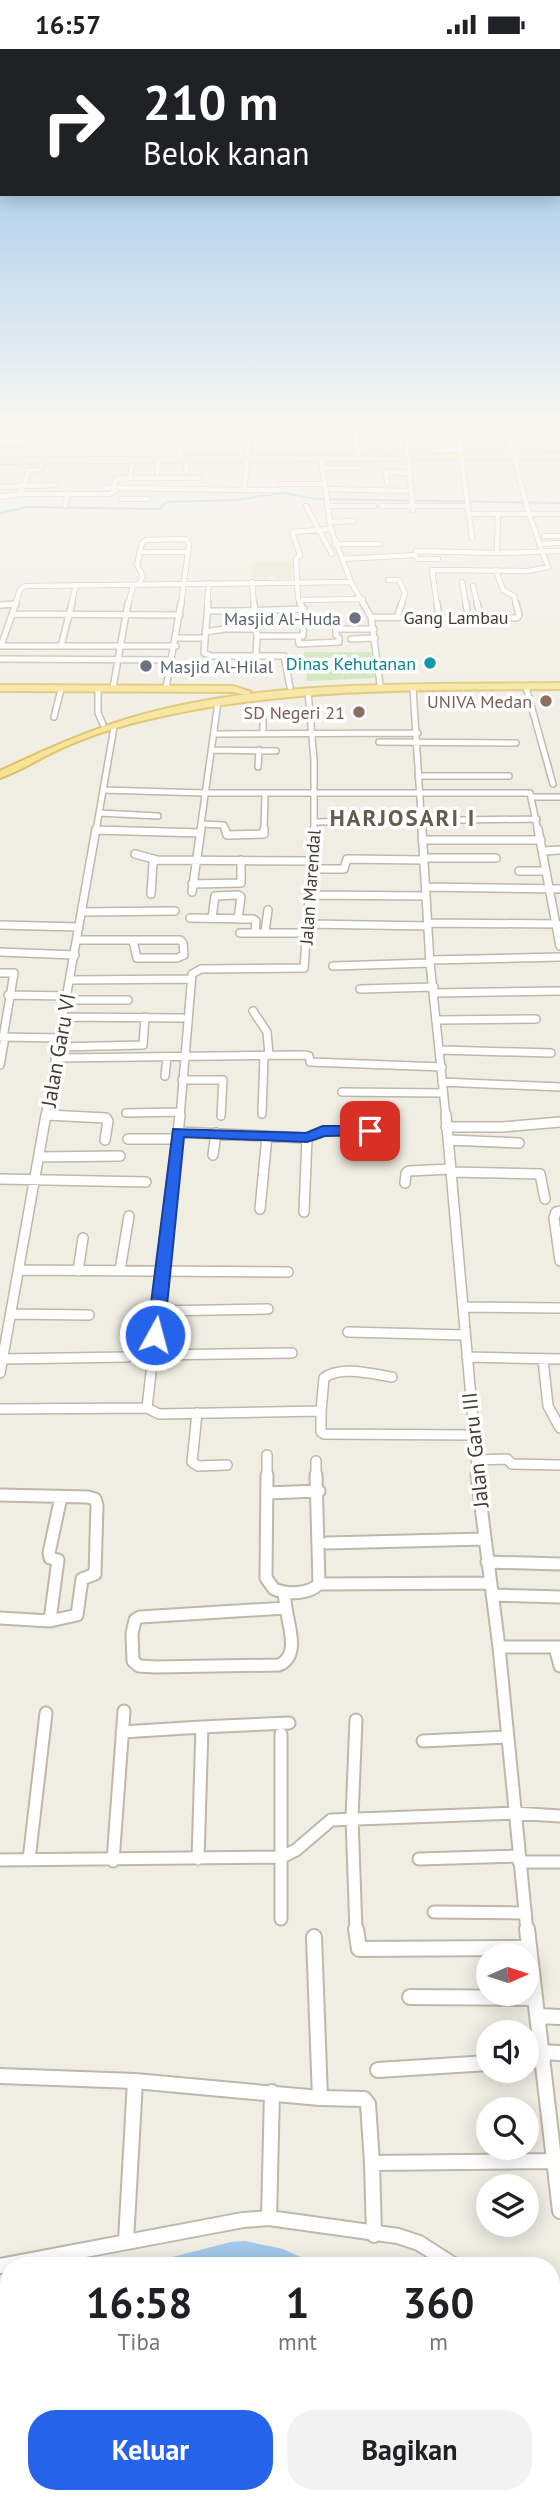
<!DOCTYPE html>
<html lang="id">
<head>
<meta charset="utf-8">
<style>
  :root { --surface:#fff; --page:#f2f2f2; --text:#202124; --muted:#757577; --accent:#2563eb }
  body { margin:0; font-family:"PT Sans",sans-serif; background:var(--page); color:var(--text); height:100vh; display:flex; flex-direction:column; font-size:26px; white-space:nowrap }
  * { box-sizing:border-box; margin:0 }
  p { font-size:23px; color:var(--muted) }
  .icon { flex:none; width:38px; height:38px; fill:none; stroke:currentColor; stroke-width:2; stroke-linecap:round; stroke-linejoin:round }
  .map { position:relative; flex:1; overflow:hidden }
  .drawer { position:absolute; left:0px; top:2208px; width:560px; height:247px; display:flex; flex-direction:column; background:var(--surface); border-radius:28px 28px 0 0; box-shadow:0 4px 18px #0003 }
  .drawer>* { flex:none }
  .hud { position:absolute; left:0px; top:0px; width:560px; height:147px; box-shadow:0 4px 18px #0003; background:#202124; color:#fff; overflow:hidden }
  .needle { width:46px; rotate:87deg }
  .fabs { position:absolute; left:476px; top:1894px; display:grid; gap:14px }
  .fabs a { display:grid; place-items:center; width:63px; height:63px; border-radius:50%; background:var(--surface); box-shadow:0 4px 18px #0003; font-size:35px }
  .pin { position:absolute; display:grid; place-items:center; width:60px; height:60px; color:#fff; margin:-30px; border-radius:14px; box-shadow:0 4px 10px #0006 }
  .me { position:absolute; width:77px; margin:-38px; rotate:7deg; stroke-linejoin:round; filter:drop-shadow(0 0 5px #0008) }
  .turn { display:flex; align-items:center; gap:24px; height:147px; padding:0 28px; font-size:32px }
  .turn .icon { width:91px; height:91px; stroke-width:2.5 }
  .turn b { display:block; font-size:49px; line-height:60px }
  .eta { display:flex; justify-content:space-evenly; align-items:center; height:119px; text-align:center }
  .eta b { font-size:42px; font-weight:700; line-height:49px }
  .cta { display:flex; gap:14px; margin-top:auto; padding:14px 28px }
  .cta a { flex:1; height:80px; border-radius:28px; background:var(--accent); color:#fff; font-size:28px; font-weight:700; line-height:80px; text-align:center }
  .cta a+a { background:var(--page); color:var(--text) }
  .status { display:flex; justify-content:space-between; align-items:center; height:49px; padding:0 35px; background:var(--surface); direction:ltr }
  .status svg { height:19px; fill:currentColor }
  .map>svg:first-child { display:block }
  .education { fill:#e9e3ce }
  .green { fill:#c7e3ae }
  .water { fill:#a2c8eb }
  .lines { fill:none; stroke-linecap:round; stroke-linejoin:round }
  .stream { stroke:#a2c8eb; stroke-width:2 }
  .street-far5-casing { stroke:#beb8aa; stroke-width:6 }
  .street-far4-casing { stroke:#beb8aa; stroke-width:8 }
  .street-far3-casing { stroke:#beb8aa; stroke-width:10 }
  .street-far2-casing { stroke:#beb8aa; stroke-width:12 }
  .street-far1-casing { stroke:#beb8aa; stroke-width:15 }
  .street-casing { stroke:#beb8aa; stroke-width:18 }
  .secondary-casing { stroke:#cec396; stroke-width:8 }
  .primary-casing { stroke:#dbc166; stroke-width:4 }
  .street-far5 { stroke:#fff; stroke-width:4.5 }
  .street-far4 { stroke:#fff; stroke-width:5 }
  .street-far3 { stroke:#fff; stroke-width:7 }
  .street-far2 { stroke:#fff; stroke-width:9 }
  .street-far1 { stroke:#fff; stroke-width:11 }
  .street { stroke:#fff; stroke-width:14 }
  .secondary { stroke:#fbf1c3; stroke-width:6 }
  .primary { fill:#f8e395; fill-rule:evenodd }
  .route { fill:#2563eb; stroke:#184099; stroke-width:2 }
  .worship-dot { fill:#6b7280; stroke:#fff; stroke-width:2.5 }
  .culture-dot { fill:#0f9aa8; stroke:#fff; stroke-width:2.5 }
  .education-dot { fill:#8d6e63; stroke:#fff; stroke-width:2.5 }
  .labels { text-anchor:middle; dominant-baseline:central; stroke-width:7; stroke-linejoin:round; paint-order:stroke }
  .far-street-label { font-size:18px; fill:#423d34; stroke:#fff }
  .far-worship-label { font-size:18px; fill:#5b616d; stroke:#fff; text-anchor:end }
  .far-culture-label { font-size:18px; fill:#0d838f; stroke:#fff; text-anchor:end }
  .far-education-label { font-size:18px; fill:#785e54; stroke:#fff; text-anchor:end }
  .street-label { font-size:21px; fill:#423d34; stroke:#fff }
  .far-district-label { font-size:23px; font-weight:bold; letter-spacing:2px; fill:#645c4c; stroke:#fff }
</style>
</head>
<body>
<div class="status"><b>16:57</b><svg viewBox="0 0 49 12"><path d="M0 12V9h3v3zM5 12V6h3v6zM10 12V3h3v9zM15 12V0h3v12zM26 1h20v11H26zM47 4h2v5h-2z"/></svg></div>
<div class="map">
<svg width="560" height="2454" viewBox="0 0 560 2454">
  <rect width="100%" height="100%" fill="#f0ede3"/>
  <!-- education -->
  <path class="education" d="M253 513H292V529L275 530V527H270L269 530 252 529Z"/>
  <!-- green -->
  <path class="green" d="M304 603H371L375 629 307 632Z"/>
  <!-- water -->
  <path class="water" d="M245 2192 283 2200 314 2214 333 2217H137L231 2193Z"/>
  <g class="lines">
    <!-- stream -->
    <path class="stream" d="M0 464 28 458 159 460 166 453 236 451 283 444 317 450 560 454"/>
    <!-- street-far5 casing -->
    <g class="street-far5-casing">
      <path id="street-far5" d="M405 375 413 461
        M457 375 472 489
        M0 376 251 381
        M355 376 358 409
        M355 380H406
        M433 384H458
        M250 386 306 387 328 392
        M0 393H27
        M436 401H462
        M321 410 331 480 351 533 364 556
        M133 411 130 429H199
        M179 411 184 377
        M42 412 40 420 29 422 20 445H110L118 439 244 441 251 375
        M322 419H360
        M186 423 187 411
        M157 424 158 411
        M387 434 386 423 410 424
        M281 435H325
        M0 438 55 436
        M106 439 114 438 116 430 130 429
        M325 440 410 442
        M244 441H279
        M0 448 20 445
        M121 450H148
        M65 457 68 444
        M306 457 332 505
        M327 457H374
        M381 457H468
        M469 465H560
        M498 465 497 504 560 502
        M329 473 354 472
        M544 487H560
        M335 495H380
        M539 495 560 494
        M416 502 497 504
        M139 503H188
        M342 510 415 506 418 510H438
        M496 521 503 541 514 547 516 556
        M388 531H399L405 544 401 556
        M252 533 254 556
        M462 533 466 556
        M473 537 478 556
        M299 551 363 550
        M3 556 16 555
        M15 556 20 541 25 537 351 533
        M71 556 76 536
        M128 556 133 537 139 535 143 527 137 516 142 494 146 491 186 490 189 495 181 556
        M207 556 209 534
        M301 556 298 549 296 510 300 506 292 483 331 480
        M437 556 432 521 528 522 548 518 529 465 505 375"/>
    </g>
    <!-- street-far4 casing -->
    <g class="street-far4-casing">
      <path id="street-far4" d="M208 554 204 604 212 607H284L290 638
        M254 554 257 587H303L304 562 300 554
        M363 554 371 568 380 635
        M437 554 439 569
        M466 554 468 569
        M477 554 481 569
        M0 556 16 555
        M208 562H238
        M13 565 180 566
        M371 568 517 569 519 566 516 554
        M397 568 402 554
        M225 580H257
        M205 583 225 580 238 562 304 560
        M336 586V580H374
        M298 588 299 595 339 593V589
        M177 589H204
        M351 590 375 589
        M0 597H176
        M1 597 16 554
        M61 597 72 554
        M256 608 257 587
        M0 610 172 611
        M526 638 553 735
        M98 639V664L103 675
        M113 639 128 554
        M166 639 181 554
        M413 639 422 782
        M308 642 314 711V782
        M54 668 61 640
        M263 668V685
        M215 685 418 684
        M379 693 516 694
        M212 701 276 702
        M258 718 259 701
        M418 727H509
        M103 741 205 744H530L538 782
        M531 748H560
        M99 764 158 767
        M314 773 537 770
        M201 775 224 776 226 782
        M96 781 138 782
        M96 782 114 678
        M200 782 218 653
        M264 782 265 744"/>
    </g>
    <!-- street-far3 casing -->
    <g class="street-far3-casing">
      <path id="street-far3" d="M225 780 227 786 264 785V780
        M422 780 430 914 446 1068
        M538 780 560 897
        M96 781 200 784
        M422 791H541
        M543 802 560 801
        M135 805 157 811
        M423 809H496
        M312 820H344L347 810 423 811
        M519 822H546
        M192 835 241 834V811
        M426 838 560 840
        M192 843 201 780
        M151 845 153 814 157 811 312 812
        M311 846 426 847
        M82 863 175 862
        M190 869 253 870 256 872 255 883
        M212 869 215 847 238 846 241 848 238 870
        M428 874 557 875
        M308 875 428 877
        M0 876 79 878
        M265 883 268 861
        M240 884H307
        M77 891H180L183 894 184 906 177 909H137L133 892
        M0 903 75 906
        M430 911 560 908
        M333 917 430 914
        M0 924H14L4 983
        M71 931 191 930
        M360 940 434 938
        M435 944 560 942
        M8 946 68 947
        M68 951H128
        M253 962 267 983 269 1006
        M64 968 182 969
        M438 971 536 970
        M0 988 61 989
        M59 998 143 996 145 968
        M441 1001 551 1004
        M57 1009 304 1006 309 1007 310 1013 442 1018
        M0 1016 5 988
        M165 1027 167 1008
        M182 1031H223L221 1067
        M442 1033 560 1038
        M342 1043 443 1044
        M126 1064 179 1063
        M262 1065 264 1007
        M47 1066 81 1068
        M45 1068 96 780
        M180 1068 192 925 201 920 304 919 314 780"/>
    </g>
    <!-- street-far2 casing -->
    <g class="street-far2-casing">
      <path id="street-far2" d="M47 1066 106 1069 108 1072 105 1091
        M446 1066 478 1428
        M446 1078H503L560 1073
        M178 1083 307 1089 323 1082 391 1081
        M128 1090H178
        M448 1091 519 1094
        M213 1106 216 1084
        M39 1108 120 1107
        M451 1123 540 1125 545 1150
        M0 1130 146 1133
        M405 1134 406 1124 409 1122 451 1120
        M260 1160 267 1087
        M560 1162 556 1163 554 1169 560 1212
        M304 1163 307 1089
        M19 1221 288 1223
        M120 1221 129 1167
        M78 1222 83 1189
        M463 1258 560 1259
        M158 1262 268 1260
        M11 1265 89 1266
        M348 1283 464 1286
        M154 1306 292 1304
        M467 1308 560 1310
        M3 1310 127 1308
        M543 1310 548 1357 560 1379
        M0 1324 46 1066
        M147 1359 180 1066
        M0 1360 147 1359 159 1365 321 1362 324 1329C340 1316 373 1325 392 1328
        M321 1362V1383L324 1385 473 1386
        M197 1364 192 1413 198 1417 227 1416
        M476 1411 507 1410 512 1415 560 1416
        M316 1412V1428
        M267 1428V1406"/>
    </g>
    <!-- street-far1 casing -->
    <g class="street-far1-casing">
      <path id="street-far1" d="M267 1426 266 1529 274 1540C288 1546 309 1545 319 1535L489 1534
        M316 1426 319 1535
        M477 1426 499 1598 527 1882
        M267 1444 319 1442
        M0 1446 88 1448 95 1450 97 1456 95 1525 82 1530 77 1566 50 1572 0 1569
        M327 1494 485 1490
        M487 1513 560 1515
        M284 1544 286 1559
        M492 1546 560 1548
        M286 1559C289 1579 300 1607 279 1616L156 1618 139 1617 133 1612 132 1585 135 1571 140 1568Z
        M50 1571 58 1511 50 1509 49 1504 61 1448
        M499 1598H560
        M555 1598 560 1617
        M356 1671 352 1769 356 1882
        M122 1683 202 1678
        M281 1685V1870
        M423 1692 507 1688
        M198 1810 202 1678 289 1674
        M419 1810 518 1807
        M0 1811 282 1808 296 1801 331 1771 514 1764 560 1767
        M29 1811 46 1664
        M113 1812 124 1662
        M519 1813H560
        M434 1863 525 1864"/>
    </g>
    <!-- street casing -->
    <g class="street-casing">
      <path id="street" d="M356 1880 359 1900 528 1899
        M527 1880 560 2162
        M314 1888 320 2049
        M410 1948 535 1949
        M538 1967 560 1968
        M542 2003 560 2004
        M527 2012 543 2011
        M378 2021 488 2014
        M0 2027 135 2032 320 2049 364 2050 368 2055 372 2114 553 2112
        M372 2114 374 2186
        M269 2169 272 2043
        M126 2192 135 2032
        M0 2217 243 2171 269 2169 398 2187 419 2194 455 2217
        M551 2319 560 2330"/>
    </g>
    <!-- secondary casing -->
    <g class="secondary-casing">
      <path id="secondary" d="M558 375 560 381
        M0 412 560 407"/>
    </g>
    <!-- primary casing -->
    <g class="primary-casing">
      <path id="primary" d="M560 634V640C419 641 275 638 137 673 114 679 89 687 67 697 44 706 23 721 0 729V722C42 702 83 684 127 670 259 629 422 636 560 634Z
        M0 636 233 637 251 643 247 646 233 643 0 642Z"/>
    </g>
    <!-- street-far5 -->
    <use href="#street-far5" class="street-far5"/>
    <!-- street-far4 -->
    <use href="#street-far4" class="street-far4"/>
    <!-- street-far3 -->
    <use href="#street-far3" class="street-far3"/>
    <!-- street-far2 -->
    <use href="#street-far2" class="street-far2"/>
    <!-- street-far1 -->
    <use href="#street-far1" class="street-far1"/>
    <!-- street -->
    <use href="#street" class="street"/>
    <!-- secondary -->
    <use href="#secondary" class="secondary"/>
    <!-- primary -->
    <use href="#primary" class="primary"/>
  </g>
  <!-- sky -->
  <linearGradient id="sky" x2="0" y2="1"><stop stop-color="#8cbce9"/><stop offset="0.52" stop-color="#f8f7f2"/><stop offset="1" stop-color="#f8f7f2" stop-opacity="0"/></linearGradient>
  <rect width="560" height="719" fill="url(#sky)"/>
  <!-- route -->
  <path class="route" d="M323 1077H370L377 1082 370 1086 325 1087 307 1093 184 1088 164 1286 155 1292 150 1290 147 1286 173 1080 306 1084Z"/>
  <!-- markers -->
  <g class="worship-dot">
    <circle cx="355" cy="569" r="7"/>
    <circle cx="146" cy="617" r="7"/>
  </g>
  <circle class="culture-dot" cx="430" cy="614" r="7"/>
  <g class="education-dot">
    <circle cx="546" cy="652" r="7"/>
    <circle cx="359" cy="663" r="7"/>
  </g>
  <g class="labels">
    <!-- far-street labels -->
    <g class="far-street-label">
      <text x="456" y="568">Gang Lambau</text>
      <text transform="translate(310 838) rotate(-86)">Jalan Marendal</text>
    </g>
    <!-- far-worship labels -->
    <g class="far-worship-label">
      <text x="341" y="569">Masjid Al-Huda</text>
      <text x="160" y="617" text-anchor="start">Masjid Al-Hilal</text>
    </g>
    <!-- far-culture labels -->
    <g class="far-culture-label">
      <text x="416" y="614">Dinas Kehutanan</text>
    </g>
    <!-- far-education labels -->
    <g class="far-education-label">
      <text x="532" y="652">UNIVA Medan</text>
      <text x="345" y="663">SD Negeri 21</text>
    </g>
    <!-- street labels -->
    <g class="street-label">
      <text transform="translate(58 1001) rotate(-80)">Jalan Garu VI</text>
      <text transform="translate(475 1401) rotate(-96)">Jalan Garu III</text>
    </g>
    <!-- far-district labels -->
    <g class="far-district-label">
      <text x="403" y="768">HARJOSARI I</text>
    </g>
  </g>
</svg>
<div class="fabs">
<a><svg class="needle" viewBox="-14 -14 28 28"><path d="M0-13l5 13h-10z" fill="#e53935"/><path d="M0 13l5-13h-10z" fill="#757577"/></svg></a>
<a><svg class="icon" aria-label="sound" viewBox="0 0 24 24"><path d="M4 9h4l5-4v14l-5-4H4zM17 9q2 3 0 6"/></svg></a>
<a><svg class="icon" aria-label="search" viewBox="0 0 24 24"><circle cx="10" cy="10" r="6"/><path d="M15 15l6 6"/></svg></a>
<a><svg class="icon" aria-label="layers" viewBox="0 0 24 24"><path d="M12 4l9 5-9 5-9-5zM3 14l9 5 9-5"/></svg></a>
</div>
<div class="pin" style="left:370px;top:1082px;background:#d93025"><svg class="icon" aria-label="arrive" viewBox="0 0 24 24"><path d="M6 21V4h12l-3 4 3 4H6"/></svg></div>
<svg class="me" style="left:155px;top:1286px" viewBox="-20 -20 40 40"><circle r="17" fill="#2563eb" stroke="#fff" stroke-width="3"/><path d="M0-11L8 9 0 5-8 9z" fill="#fff"/></svg>
<div class="hud">
<div class="turn"><svg class="icon" aria-label="right" viewBox="0 0 24 24"><path d="M7 20v-9h11M14 6l5 5-5 5"/></svg><div><b>210 m</b>Belok kanan</div></div>
</div>
<section class="drawer">
<div class="eta">
<div><b>16:58</b><p>Tiba</p></div>
<div><b>1</b><p>mnt</p></div>
<div><b>360</b><p>m</p></div>
</div>
<div class="cta"><a>Keluar</a><a>Bagikan</a></div>
</section>
</div>
</body>
</html>
